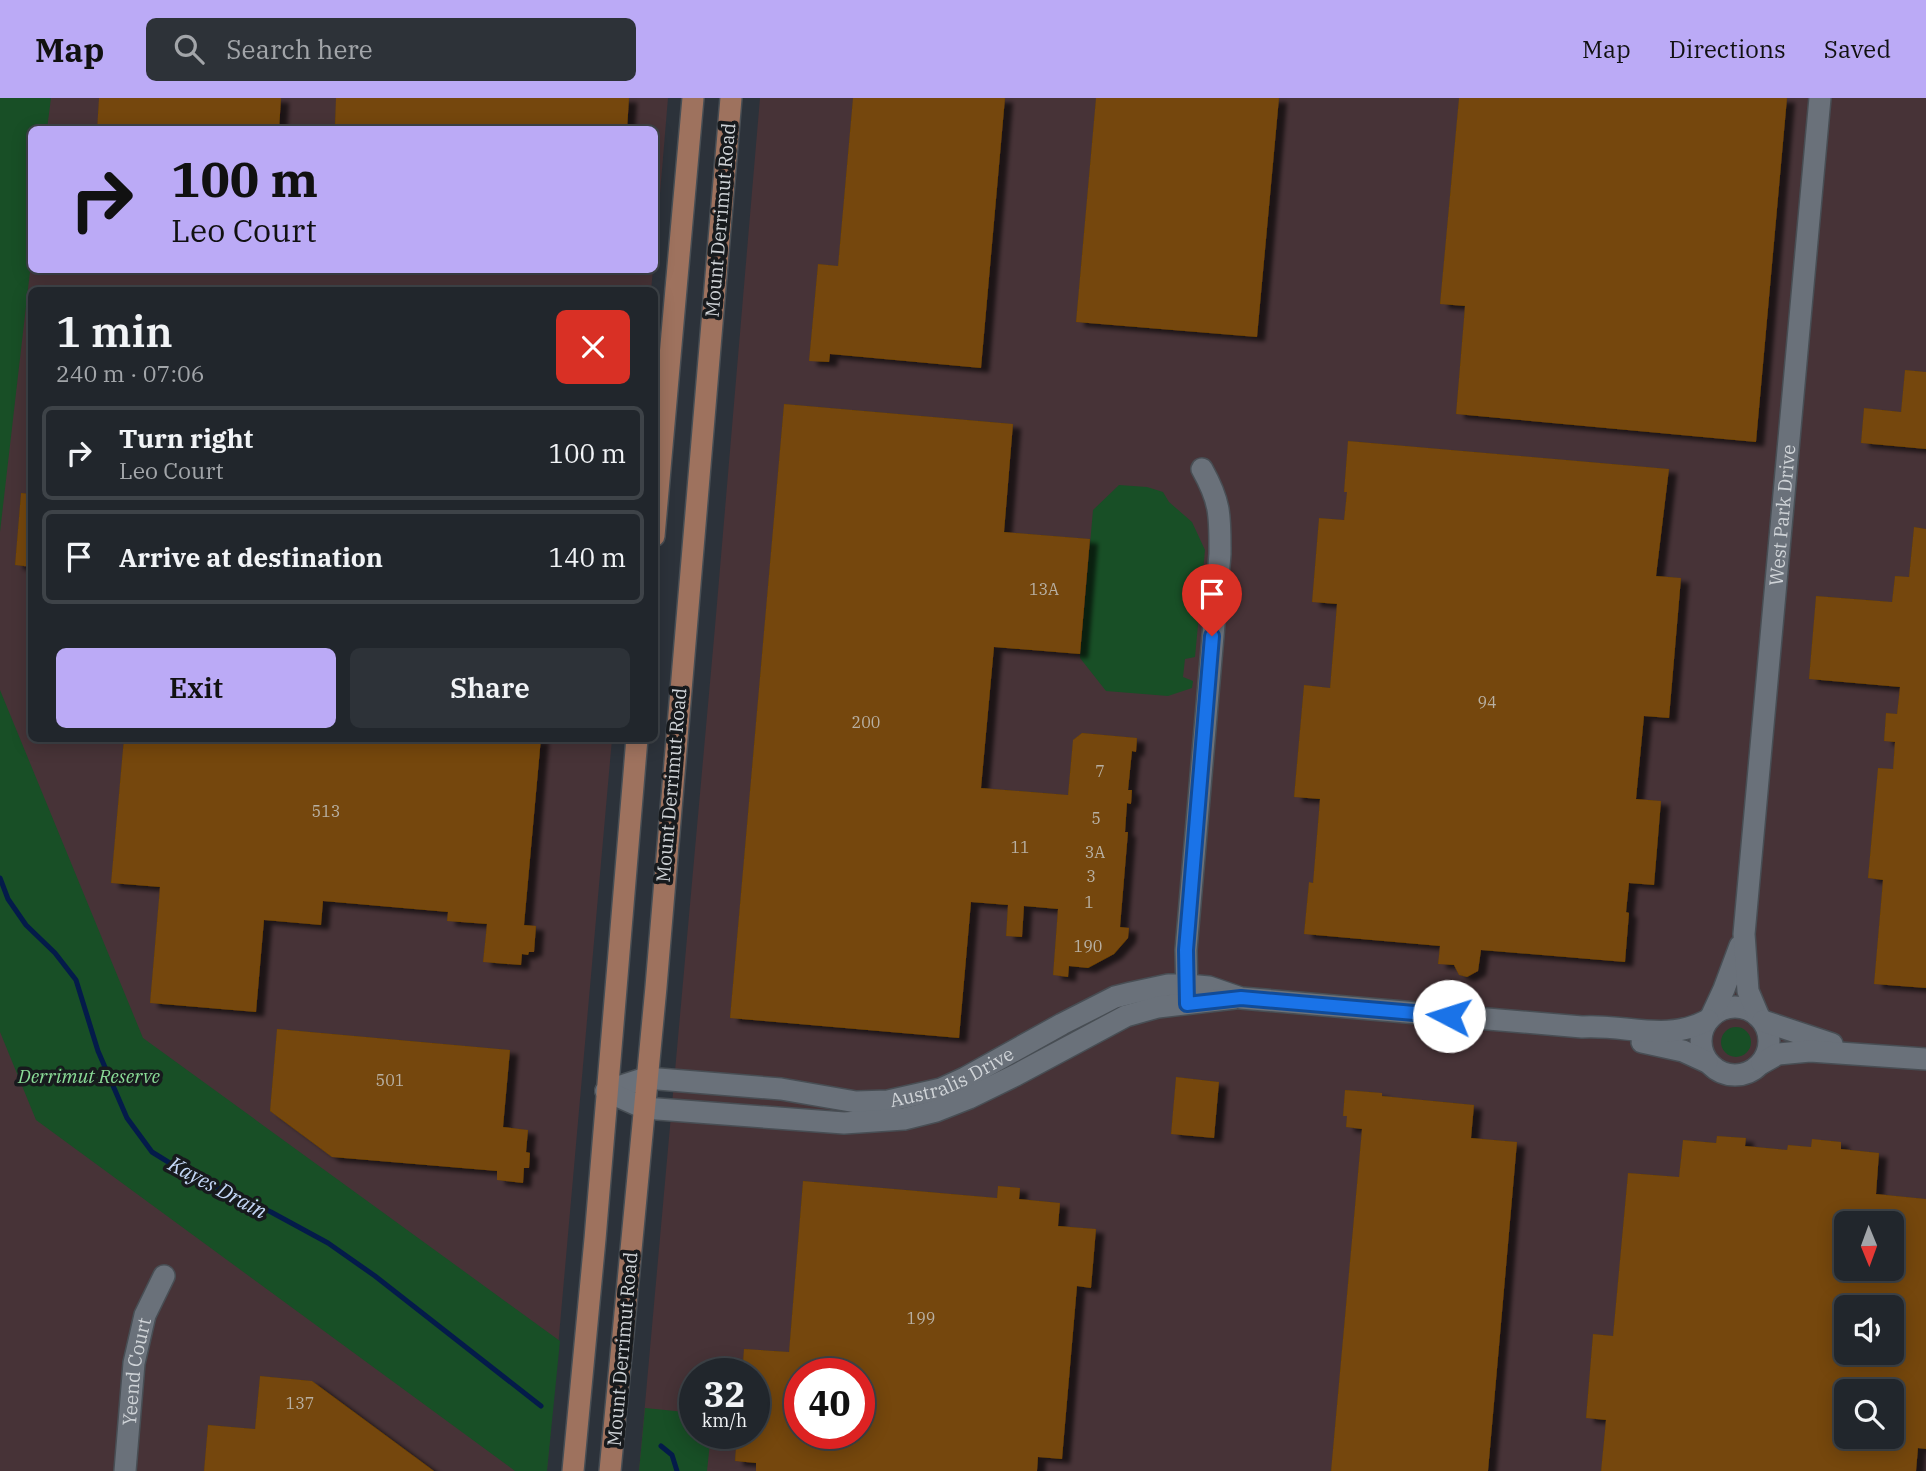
<!DOCTYPE html>
<meta charset="utf-8">
<style>
body{margin:0;font-family:"IBM Plex Serif",serif;background:#2d3238;color:#f1f3f6;height:100vh;display:flex;flex-direction:column;font-size:26px;white-space:nowrap}
*{box-sizing:border-box;margin:0}
p{font-size:23px;color:#a2a5a9}
.icon{flex:none;width:38px;height:38px;fill:none;stroke:currentColor;stroke-width:2;stroke-linecap:round;stroke-linejoin:round}
.map{position:relative;flex:1;overflow:hidden}
.panel{position:absolute;left:28px;top:189px;width:630px;height:455px;display:flex;flex-direction:column;background:#21262c;border-radius:10px;box-shadow:0 4px 18px #0003,0 0 0 2px #3e4348}
.panel>*{flex:none}
.banner{position:absolute;left:28px;top:28px;width:630px;height:147px;border-radius:10px;box-shadow:0 4px 18px #0003,0 0 0 2px #3e4348;background:#bbaaf6;color:#111;overflow:hidden}
.needle{width:46px;rotate:179deg}
.buttons{position:absolute;left:1834px;top:1113px;display:grid;gap:14px}
.buttons a{display:grid;place-items:center;width:70px;height:70px;border-radius:10px;background:#21262c;box-shadow:0 4px 18px #0003,0 0 0 2px #3e4348;font-size:35px}
.speed{position:absolute;left:679px;top:1260px;display:flex;gap:14px;font-size:35px;font-weight:700;text-align:center}
.speed>*{display:grid;place-content:center;width:91px;height:91px;border-radius:50%;background:#21262c;box-shadow:0 4px 18px #0003,0 0 0 2px #3e4348;line-height:1}
.speed small{font-size:18px;font-weight:400}
.speed .limit{border:10px solid #d22;background:#fff;color:#111}
.pin{position:absolute;display:grid;place-items:center;width:60px;height:60px;color:#fff;margin:-72px -30px;border-radius:50% 50% 50% 0;rotate:-45deg;box-shadow:0 0 7px #0007}
.pin .icon{rotate:45deg}
.me{position:absolute;width:77px;margin:-38px;rotate:275deg;stroke-linejoin:round;filter:drop-shadow(0 0 5px #0008)}
.turn{display:flex;align-items:center;gap:24px;height:147px;padding:0 28px;font-size:32px}
.turn .icon{width:91px;height:91px;stroke-width:2.5}
.turn b{display:block;font-size:49px;line-height:60px}
.round{display:grid;place-items:center;flex:none;width:74px;height:74px;border-radius:10px;background:#2d3238}
.overview{display:flex;align-items:center;justify-content:space-between;height:119px;padding:0 28px}
h1{font-size:42px;font-weight:600;line-height:52px}
.cta{display:flex;gap:14px;margin-top:auto;padding:14px 28px}
.cta a{flex:1;height:80px;border-radius:10px;background:#bbaaf6;color:#111;font-size:28px;font-weight:600;line-height:80px;text-align:center}
.cta a+a{background:#2d3238;color:#f1f3f6}
ul{padding:0;list-style:none}
li{display:flex;align-items:center;gap:21px;height:94px;margin:0 14px 10px;padding:0 14px;border:4px solid #3e4348;border-radius:10px}
li div{flex:1}
li b{display:block;font-size:26px}
li em{font-style:normal}
header{display:flex;align-items:center;gap:42px;box-sizing:border-box;height:98px;padding:0 35px;background:#bbaaf6;color:#111}
header strong{font-size:33px}
nav{display:flex;gap:38px;margin-inline-start:auto;font-size:24px}
.search{width:490px;height:63px;background:#2d3238;display:flex;align-items:center;gap:18px;box-sizing:border-box;padding:0 24px;border-radius:10px;color:#a2a5a9;font-size:26px}
.map>svg:first-child{display:block}
.industrial{fill:#473337;fill-rule:evenodd}
.green{fill:#184f26}
.lines{fill:none;stroke-linecap:round;stroke-linejoin:round}
.stream{stroke:#041b4a;stroke-width:5}
.building{fill:#744707;fill-rule:evenodd;filter:url(#shadow)}
.minor-casing{stroke:#484e54;stroke-width:24}
.major-casing{stroke:#484e54;stroke-width:24}
.minor{stroke:#6a717a;stroke-width:21}
.major{stroke:#9e725e;stroke-width:21}
.route-casing{stroke:#114b97;stroke-width:18}
.route{stroke:#1a73e8;stroke-width:12}
.labels{text-anchor:middle;dominant-baseline:central;stroke-width:7;stroke-linejoin:round;paint-order:stroke}
.number-label{font-size:16px;fill:#b8b0a3}
.street-label{font-size:19px;fill:#cfd3d7;stroke:#171a1d}
.park-label{font-size:19px;font-style:italic;fill:#8adb97;stroke:#171a1d}
.water-label{font-size:21px;font-style:italic;fill:#c4d7f7;stroke:#171a1d}
</style>
<header>
<strong>Map</strong>
<div class="search"><svg class="icon" aria-label="search" viewBox="0 0 24 24"><circle cx="10" cy="10" r="6"/><path d="M15 15l6 6"/></svg>Search here</div>
<nav><a>Map</a><a>Directions</a><a>Saved</a></nav>
</header>
<div class="map">
<svg width="1926" height="1373" viewBox="0 0 1926 1373">
<defs>
<filter id="shadow"><feDropShadow dx="8" dy="4.5" stdDeviation="2" flood-color="#0009"/></filter>
</defs>
<rect width="100%" height="100%" fill="#2c323a"/>
<!-- industrial -->
<path class="industrial" d="M0,0h668l-13,155 -1,-123h-622v140h621l-2,20h-619v448l580,1 -65,732h-547z
M760,0h1166v1373h-1287l76,-844zM1846,1125h46v46h-46zM1846,1209h46v46h-46zM695,1276h59v59h-59zM800,1276h59v59h-59zM1846,1293h46v46h-46z"/>
<!-- green -->
<path class="green" d="M0,0h51l-4,31 -15,1 -1,133 -31,269z
M1119,387l28,2 16,5 6,10 23,20 13,28 -10,107 -10,2 -2,18 10,4 -1,7 -24,8 -62,-5 -26,-33 13,-148z
M0,592l143,348 417,303 -13,130h-32l-479,-351 -36,-88z
M1721 944a15 15 0 1 1 30 0a15 15 0 1 1-30 0Z
M645,1310l50,5v20h16l-4,38h-68z"/>
<g class="lines">
<!-- stream -->
<path class="stream" d="M0,780l8,21 18,26 29,28 21,27 22,71 29,67 25,34 34,21 85,39 57,31 47,33 166,130
M661,1348l11,9 5,16"/>
</g>
<!-- building -->
<path class="building" d="M99,0h182l-2,32h-182z
M336,0h293l-2,32h-200l-92,-6z
M853,0h152l-24,270 -151,-14 -1,8 -20,-1 9,-97 20,2z
M1096,0h183l-22,239 -181,-15z
M1459,0h328l-31,344 -300,-28 9,-108 -25,-2z
M1905,272l21,2v77l-65,-6 3,-35 37,4z
M784,306l229,20 -9,108 86,7 -10,115 -86,-7 -13,141 87,7 5,-55 9,-7 55,5 -1,14 -4,-1 -4,39h4l-1,14 -4,-1 -2,29h3l-8,95 9,1 -1,10 -14,16 -26,14 -19,-2 -1,11 -15,-2 5,-66 -34,-3 -2,31 -16,-1 2,-31 -37,-3 -12,136 -229,-20z
M1348,343l321,28 -13,107 25,2 -12,140 -25,-2 -8,83 25,2 -7,84 -25,-2 -3,29 3,1 -4,49 -144,-12 -3,21 -11,6 -8,-2 -5,-10 -16,-1 2,-18 -136,-12 5,-52 4,1 7,-84 -26,-2 10,-112 26,3 7,-84 -25,-2 7,-84 25,2 3,-28h-3z
M21,395l11,1v73l-17,-2z
M1914,429l12,2v459l-52,-4 9,-104 -15,-2 10,-110 15,1 2,-27 -11,-1 2,-28 11,1 3,-27 -91,-8 7,-83 76,6 3,-26 14,1z
M124,640h417l-17,187 12,1 -2,26h-5l-1,3 -6,-1 -1,11 -38,-3 4,-38 -40,-3 1,-9 -125,-11 -2,24 -57,-5 -8,92 -106,-9 10,-116 -49,-4z
M277,931l233,21 -7,77 25,3 -2,22 4,1 -1,15h-5l-1,15 -26,-3v-9l-165,-14 -62,-46z
M1176,979l43,5 -5,56 -43,-4z
M1345,992l37,3v3l92,9 -3,33 46,4 -29,329h-157l31,-342 -16,-2 1,-11h-4z
M1717,1038l29,2 -1,8 42,4 1,-5 23,2 1,-8 29,3v7l38,4 -3,41 50,5v250l-8,-1 -2,23h-315l5,-51 -20,-2 7,-84 20,2 15,-163 51,4 4,-37 33,3zM1846,1125h46v46h-46zM1846,1209h46v46h-46zM1846,1293h46v46h-46z
M803,1083l194,17 1,-12 22,2 -1,11 41,4 -2,23 38,3 -5,59 -14,-2 -15,173 -24,-2 -1,14h-281v-8l-21,-2 2,-28h17v-59h-12l2,-25 45,3zM800,1276h59v59h-59z
M260,1278l52,5 122,90h-230l4,-46 47,4z"/>
<g class="lines">
<defs>
<g id="minor">
<path d="M1187,899l-1,-47 34,-396c0,-38 1,-51 -18,-85"/>
<circle cx="1735" cy="943" r="34"/>
<path d="M1711,919l13,-28 16,-43"/>
<path id="s1" d="M1759,919l-11,-26 -4,-57 76,-836"/>
<path d="M1763,923l69,23"/>
<path d="M1642,944l41,9 24,11"/>
<path d="M1762,965l16,-9 32,-3 116,8"/>
<path id="s2" d="M606,993l40,-13 135,11 75,13 32,-1 53,-12 24,-11 97,-54 53,-27 16,-4 37,-8h19l22,2 32,11 341,29c46,-3 83,16 126,-7"/>
<path d="M606,993l38,17 200,15 60,-4 32,-8 33,-13 47,-23 110,-59 32,-9 77,-9"/>
<path id="s3" d="M125,1373l9,-108 11,-48 19,-39"/>
</g>
<path id="major" d="M654,438l39,-438
M573,1373l22,-232 42,-501
M610,1373l46,-484 75,-889"/>
</defs>
<!-- minor casing -->
<use href="#minor" class="minor-casing"/>
<!-- major casing -->
<use href="#major" class="major-casing"/>
<!-- minor -->
<use href="#minor" class="minor"/>
<!-- major -->
<use href="#major" class="major"/>
</g>
<g class="lines">
<defs>
<path id="route" d="M1212,538l-26,314 1,54 54,-6 208,18"/>
</defs>
<!-- route casing -->
<use href="#route" class="route-casing"/>
<!-- route -->
<use href="#route" class="route"/>
</g>
<g class="labels">
<!-- number labels -->
<g class="number-label">
<text x="1044" y="491">13A</text>
<text x="1487" y="604">94</text>
<text x="866" y="624">200</text>
<text x="1100" y="673">7</text>
<text x="326" y="713">513</text>
<text x="1096" y="720">5</text>
<text x="1020" y="749">11</text>
<text x="1095" y="754">3A</text>
<text x="1091" y="778">3</text>
<text x="1089" y="804">1</text>
<text x="1088" y="848">190</text>
<text x="390" y="982">501</text>
<text x="921" y="1220">199</text>
<text x="300" y="1305">137</text>
</g>
<!-- street labels -->
<g class="street-label">
<text transform="translate(720 122) rotate(-85)">Mount Derrimut Road</text>
<text stroke="none"><textPath href="#s1" startOffset="506">West Park Drive</textPath></text>
<text transform="translate(671 687) rotate(-85)">Mount Derrimut Road</text>
<text stroke="none"><textPath href="#s2" startOffset="354">Australis Drive</textPath></text>
<text transform="translate(622 1251) rotate(-85)">Mount Derrimut Road</text>
<text stroke="none"><textPath href="#s3" startOffset="100">Yeend Court</textPath></text>
</g>
<!-- park labels -->
<g class="park-label">
<text x="89" y="978">Derrimut Reserve</text>
</g>
<!-- water labels -->
<g class="water-label">
<text transform="translate(218 1089) rotate(28)">Kayes Drain</text>
</g>
</g>
</svg>
<div class="buttons">
<a><svg class="needle" viewBox="-14 -14 28 28"><path d="M0-13l5 13h-10z" fill="#e53935"/><path d="M0 13l5-13h-10z" fill="#a2a5a9"/></svg></a>
<a><svg class="icon" aria-label="sound" viewBox="0 0 24 24"><path d="M4 9h4l5-4v14l-5-4H4zM17 9q2 3 0 6"/></svg></a>
<a><svg class="icon" aria-label="search" viewBox="0 0 24 24"><circle cx="10" cy="10" r="6"/><path d="M15 15l6 6"/></svg></a>
</div>
<div class="speed"><div>32<small>km/h</small></div><div class="limit">40</div></div>
<div class="pin" style="left:1212px;top:538px;background:#d93025"><svg class="icon" aria-label="arrive" viewBox="0 0 24 24"><path d="M6 21V4h12l-3 4 3 4H6"/></svg></div>
<svg class="me" style="left:1449px;top:918px" viewBox="-20 -20 40 40"><circle r="19" fill="#fff"/><path d="M0-13L10 11 0 6-10 11z" fill="#1a73e8"/></svg>
<div class="banner">
<div class="turn"><svg class="icon" aria-label="right" viewBox="0 0 24 24"><path d="M7 20v-9h11M14 6l5 5-5 5"/></svg><div><b>100 m</b>Leo Court</div></div>
</div>
<section class="panel">
<div class="overview"><div><h1>1 min</h1><p>240 m · 07:06</p></div><a class="round" style="background:#d93025;color:#fff"><svg class="icon" aria-label="close" viewBox="0 0 24 24"><path d="M6 6l12 12M18 6L6 18"/></svg></a></div>
<ul>
<li><svg class="icon" aria-label="right" viewBox="0 0 24 24"><path d="M7 20v-9h11M14 6l5 5-5 5"/></svg><div><b>Turn right</b><p>Leo Court</p></div><em>100 m</em></li>
<li><svg class="icon" aria-label="arrive" viewBox="0 0 24 24"><path d="M6 21V4h12l-3 4 3 4H6"/></svg><div><b>Arrive at destination</b></div><em>140 m</em></li>
</ul>
<div class="cta"><a>Exit</a><a>Share</a></div>
</section>
</div>
